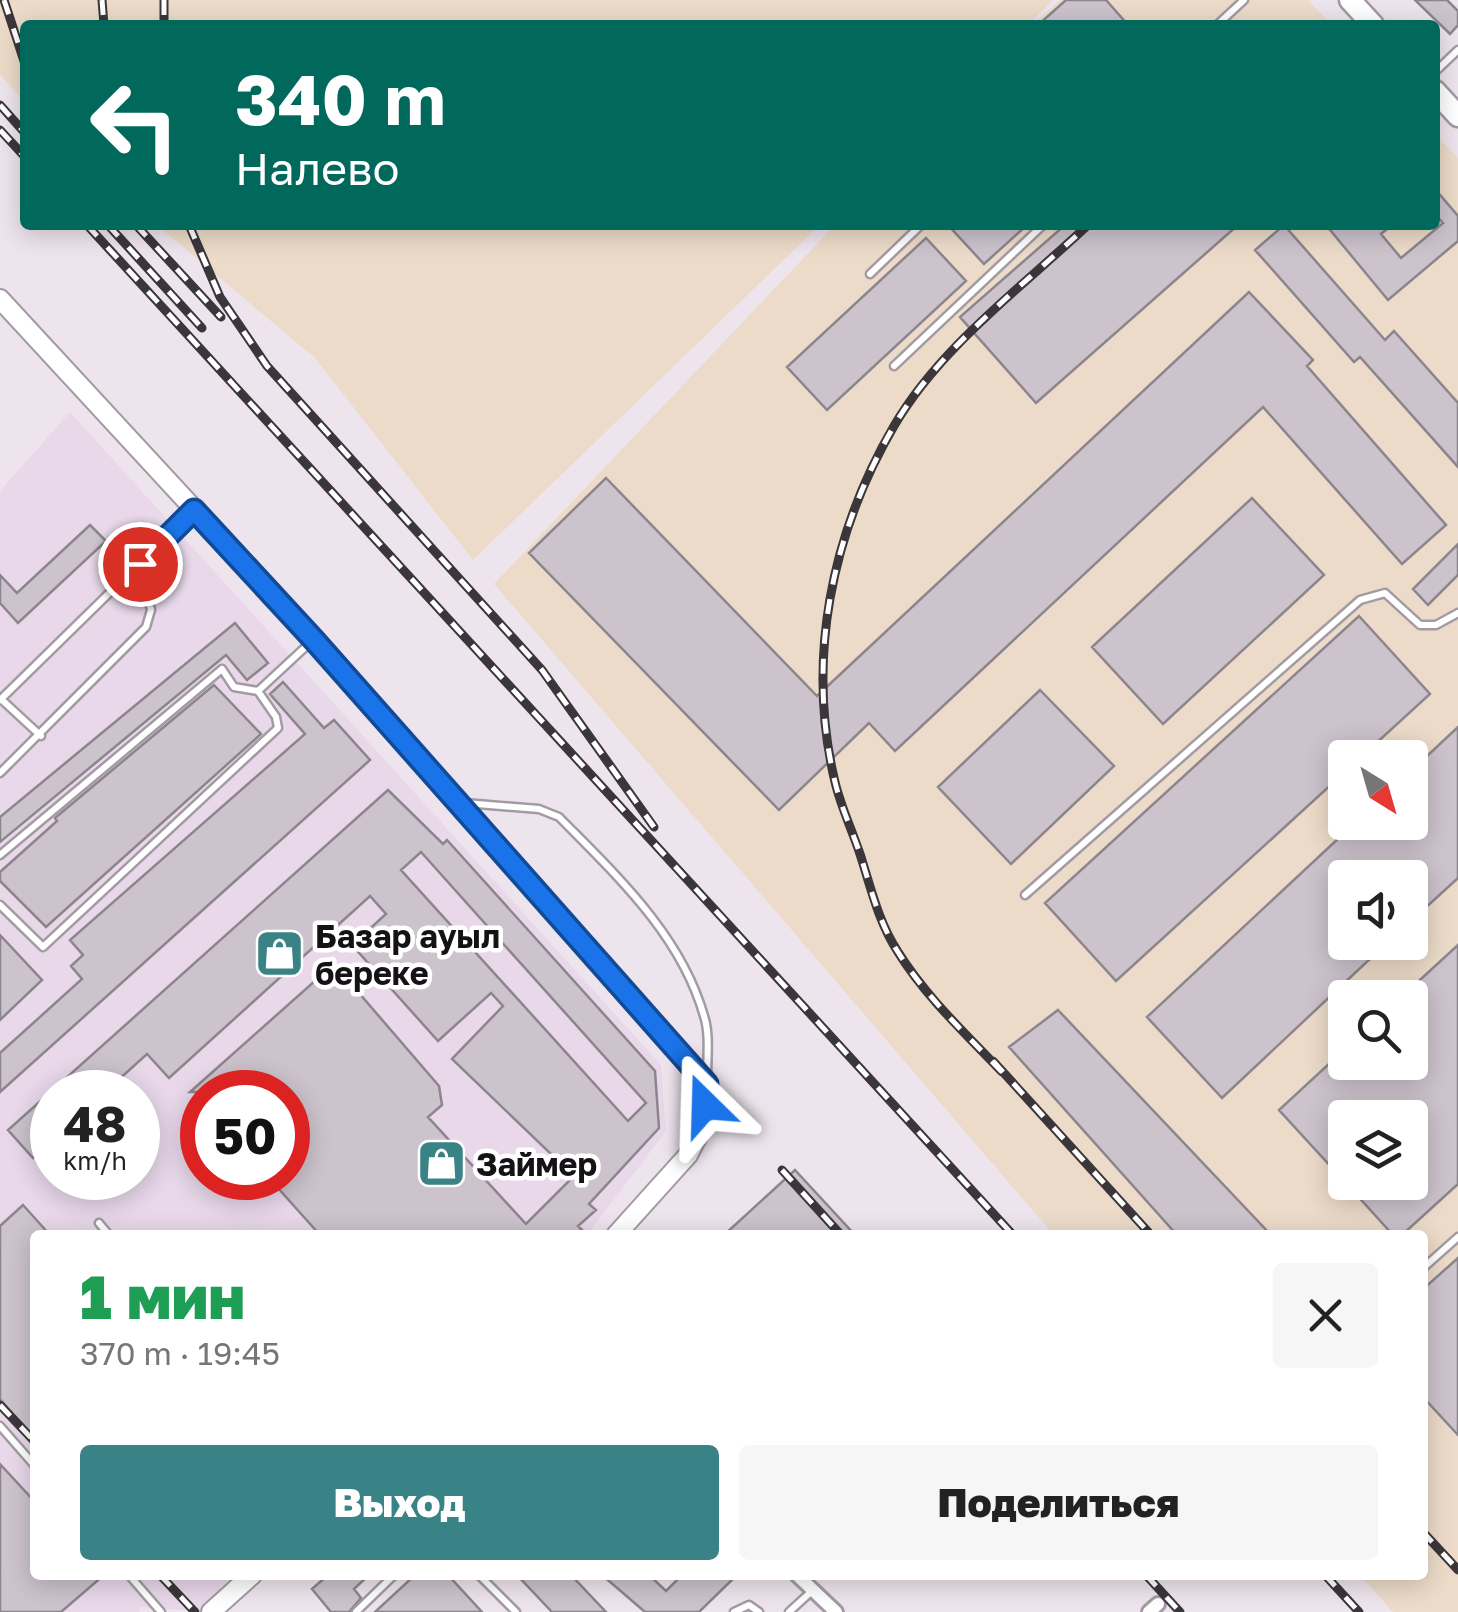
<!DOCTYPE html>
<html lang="ru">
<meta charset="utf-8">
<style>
body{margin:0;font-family:"Golos Text",sans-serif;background:#f6f6f6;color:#222;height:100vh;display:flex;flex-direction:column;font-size:38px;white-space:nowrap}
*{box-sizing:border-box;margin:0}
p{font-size:32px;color:#767676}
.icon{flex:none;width:55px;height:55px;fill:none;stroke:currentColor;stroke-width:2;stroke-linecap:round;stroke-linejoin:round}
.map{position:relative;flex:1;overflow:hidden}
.panel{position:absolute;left:30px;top:1230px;width:1398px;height:350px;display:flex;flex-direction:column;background:#fff;border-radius:10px;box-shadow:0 5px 25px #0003}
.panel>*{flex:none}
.banner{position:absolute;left:20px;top:20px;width:1420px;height:210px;border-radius:10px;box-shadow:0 5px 25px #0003;background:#00695c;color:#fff;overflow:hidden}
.needle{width:65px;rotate:143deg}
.controls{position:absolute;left:1328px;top:740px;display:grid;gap:20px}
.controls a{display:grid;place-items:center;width:100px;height:100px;border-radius:10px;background:#fff;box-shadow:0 5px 25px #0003;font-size:50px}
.speed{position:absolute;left:30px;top:1070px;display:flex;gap:20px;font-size:50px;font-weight:700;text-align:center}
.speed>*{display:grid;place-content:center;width:130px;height:130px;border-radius:50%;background:#fff;box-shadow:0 5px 25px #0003;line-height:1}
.speed small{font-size:25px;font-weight:400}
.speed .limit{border:15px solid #d22;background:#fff;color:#111}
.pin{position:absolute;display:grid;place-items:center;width:85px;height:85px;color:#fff;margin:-42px;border:5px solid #fff;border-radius:50%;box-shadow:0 2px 10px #0007}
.me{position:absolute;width:110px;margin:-55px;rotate:338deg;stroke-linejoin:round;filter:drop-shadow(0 0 8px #0008)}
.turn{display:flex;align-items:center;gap:35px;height:210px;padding:0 50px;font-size:45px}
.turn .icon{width:130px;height:130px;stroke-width:2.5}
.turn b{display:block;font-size:70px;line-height:85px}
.round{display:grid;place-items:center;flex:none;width:105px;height:105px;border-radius:10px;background:#f6f6f6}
.summary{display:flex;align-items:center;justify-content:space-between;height:170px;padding:0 50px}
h1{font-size:60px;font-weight:800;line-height:75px;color:#1e9e55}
.primary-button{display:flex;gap:20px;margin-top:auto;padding:20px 50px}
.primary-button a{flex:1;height:115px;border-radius:10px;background:#398285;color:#fff;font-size:40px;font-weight:800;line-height:115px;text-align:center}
.primary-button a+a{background:#f6f6f6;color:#222}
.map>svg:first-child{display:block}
.commercial{fill:#e8d8ea;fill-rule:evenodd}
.industrial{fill:#ecdbc9;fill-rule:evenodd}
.building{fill:#ccc3cc;stroke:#8d858d;stroke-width:2.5;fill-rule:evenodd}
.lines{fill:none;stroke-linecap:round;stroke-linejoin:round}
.lane-casing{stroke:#a39ba3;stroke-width:11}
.street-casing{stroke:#a39ba3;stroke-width:18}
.secondary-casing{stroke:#a39ba3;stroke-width:22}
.primary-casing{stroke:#a39ba3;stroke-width:25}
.lane{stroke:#fff;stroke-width:6}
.street{stroke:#fff;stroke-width:12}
.secondary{stroke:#fff;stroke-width:18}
.primary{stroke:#fff;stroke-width:20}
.rail-casing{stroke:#3a363a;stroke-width:9}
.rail{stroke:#fff;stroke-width:5;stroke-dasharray:15;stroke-linecap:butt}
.route-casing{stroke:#114b97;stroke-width:25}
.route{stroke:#1a73e8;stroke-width:18}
.labels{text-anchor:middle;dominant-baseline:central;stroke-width:9;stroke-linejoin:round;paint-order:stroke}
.poi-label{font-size:32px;font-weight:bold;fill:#151215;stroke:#fff;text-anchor:start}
</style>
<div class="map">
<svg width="1458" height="1612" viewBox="0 0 1458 1612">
<rect width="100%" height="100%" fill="#eee4ed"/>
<!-- commercial -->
<path class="commercial" d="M70,412l591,653 5,66 -79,104h-552v340h200l-24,37 -70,-5 -2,5h-139v-1121zM52,1092h86v86h-86zM202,1092h86v86h-86z"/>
<!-- industrial -->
<path class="industrial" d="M0,0h1053l-25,25h-1003v77l-25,-27z
M1060,0h248l24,25h-300z
M1435,134l23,24v1454h-65l-33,-37h62v-340h-368l-560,-651 341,-359h600zM1345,758h65v64h-65zM1345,878h65v64h-65zM1345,998h65v64h-65zM1345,1118h65v64h-65z
M157,225h663l-347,335 -158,-202z"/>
<!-- building -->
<path class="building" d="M1066,0h40l22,25h-90z
M1415,0h32l11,11v14l-8,9z
M1435,189l23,27v25l-70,59 -62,-75h66l-11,9 20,24 42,-35 -8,-9z
M948,225h79l-43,39z
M1065,225h173l-202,178 -76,-86z
M1284,225l101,115 9,-9 64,72v64l-98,-110 -6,5 -99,-112z
M926,238l40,43 -139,129 -40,-43z
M1249,292l64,68 -6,6 139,159 -44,39 -139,-157 -368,344 -26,-28 -90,87 -250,-257 77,-75 211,218z
M1252,498l72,77 -161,149 -71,-77z
M90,525l16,16 -88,82 -18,-20v-28l17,18z
M1458,544v31l-30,30 -15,-16z
M1359,616l71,78 -70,64h-15v14l-229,209 -71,-78z
M235,623l33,40 -21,17 -21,-25 -226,187v-25z
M283,682l41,46 10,-8 36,40 -370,332v-39l82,-74 -11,-13 12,-11 -13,-15 235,-206 -35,-40z
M214,685l47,49 -215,193 -46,-46v-9l57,-51 -2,-3z
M1040,690l74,76 -103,98 -73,-77z
M1458,727v151l-48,44v-44h-65v64h43l-166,156 -75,-81 209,-195h54v-50z
M388,790l55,54 4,-4 208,231 4,57 -70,76 7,6 -18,16 9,9h-267l-51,-57h19v-86h-98l144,-128 105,122 3,19 -14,12 98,107 48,-48 -122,-117 51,-53 -12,-13 -53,48 -86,-96 34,-31 -16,-18 -201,182 -22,-24 -42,38h-53v49l-19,17 -25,-28zM421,852l225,251 -18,18 -227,-251z
M0,935l42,45 -42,40z
M1458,945v239l-56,51h-9l-48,-53h65v-64h-65v64l-66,-72 66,-61v13h65v-73z
M1058,1010l213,225h-94l-168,-188z
M795,1170l60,65h-131z
M23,1205l27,30h-15v204l-35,-40v-173z
M1458,1258v177l-36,-39v-106z
M0,1464l35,38v73h69l-43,37h-61z
M328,1575h41l-15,14 7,9 -12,14h-18l-19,-23z
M415,1575h33l34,37h-107z
M517,1575h54l35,37h-54z
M602,1575h47l17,16 16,-16h55l-38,37h-54z"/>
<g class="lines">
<defs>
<path id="lane" d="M1217,25l27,-25
M1435,72l23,-22
M870,274l51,-49
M894,366l149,-141
M258,691l55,-51
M1,699l40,37
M0,700l192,-188
M0,773l146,-146 5,-17 -11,-46
M465,803l74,6 20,8c58,59 122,118 145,199 6,18 3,42 3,62
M0,855l222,-186 12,18 24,4 18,26 2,11 -235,219 -43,-42
M1025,895l335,-295 25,-7 35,32h16l22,-12
M99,1223l10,12
M1422,1269l36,-32
M0,1426l35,40
M129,1575l32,37
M479,1575l37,37
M356,1612l38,-37
M734,1612l15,-7 10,7
M789,1612l24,-22"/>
<path id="street" d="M797,1575l39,37
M1149,1612l9,-8"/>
<path id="secondary" d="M0,299l314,340 393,445 -4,42 -15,29 -72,80
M211,1612l41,-37"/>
<path id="primary" d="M1350,0l23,25
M1435,91l23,25"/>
</defs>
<!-- lane casing -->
<use href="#lane" class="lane-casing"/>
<!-- street casing -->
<use href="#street" class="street-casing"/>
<!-- secondary casing -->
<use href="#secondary" class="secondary-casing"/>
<!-- primary casing -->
<use href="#primary" class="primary-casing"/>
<!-- lane -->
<use href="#lane" class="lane"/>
<!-- street -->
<use href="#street" class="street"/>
<!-- secondary -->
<use href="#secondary" class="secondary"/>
<!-- primary -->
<use href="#primary" class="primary"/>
<defs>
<path id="rail" d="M4,0l21,64
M102,0l2,25
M164,0v25
M0,105l25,28
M0,130l25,27
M87,225l926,1010
M108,225l94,103
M136,225l85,92
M189,225l31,72 47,69 275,304 112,157
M993,1061l158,174
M1002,1072c-36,-38 -76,-75 -104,-120 -20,-31 -27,-64 -38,-98 -8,-24 -19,-47 -25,-72 -29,-122 -4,-248 59,-356 46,-79 128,-139 194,-201
M782,1170l59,65
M0,1405l35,37
M1422,1531l36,39
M160,1575l35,37
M1146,1575l34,37
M1325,1575l34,37"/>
</defs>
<!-- rail casing -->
<use href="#rail" class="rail-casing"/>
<!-- rail -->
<use href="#rail" class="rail"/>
</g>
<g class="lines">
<defs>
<path id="route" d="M140,564l54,-54 120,130 393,444 -2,21"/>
</defs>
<!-- route casing -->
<use href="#route" class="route-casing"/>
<!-- route -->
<use href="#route" class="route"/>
</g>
<!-- icons -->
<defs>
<symbol id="shop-square" viewBox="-11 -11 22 22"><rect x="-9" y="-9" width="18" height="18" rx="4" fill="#398285" stroke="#fff"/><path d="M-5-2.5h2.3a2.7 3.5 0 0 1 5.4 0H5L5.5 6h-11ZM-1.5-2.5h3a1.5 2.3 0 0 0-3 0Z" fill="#fff"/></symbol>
</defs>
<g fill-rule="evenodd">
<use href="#shop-square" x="252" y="926" width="55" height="55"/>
<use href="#shop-square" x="414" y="1136" width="55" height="55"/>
</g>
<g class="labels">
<!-- poi labels -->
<g class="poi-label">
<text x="315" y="936">Базар ауыл<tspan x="315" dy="37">береке</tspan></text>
<text x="476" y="1164">Займер</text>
</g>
</g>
</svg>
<div class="controls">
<a><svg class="needle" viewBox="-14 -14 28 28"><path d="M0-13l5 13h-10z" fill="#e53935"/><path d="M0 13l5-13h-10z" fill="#767676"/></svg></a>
<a><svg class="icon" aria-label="sound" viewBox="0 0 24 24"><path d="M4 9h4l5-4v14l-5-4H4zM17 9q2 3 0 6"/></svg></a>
<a><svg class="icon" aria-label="search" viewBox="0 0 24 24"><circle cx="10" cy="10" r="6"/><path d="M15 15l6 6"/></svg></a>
<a><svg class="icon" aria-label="layers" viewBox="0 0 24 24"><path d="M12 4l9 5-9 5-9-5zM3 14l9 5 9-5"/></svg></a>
</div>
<div class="speed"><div>48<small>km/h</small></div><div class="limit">50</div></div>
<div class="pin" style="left:140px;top:564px;background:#d93025"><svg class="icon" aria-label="arrive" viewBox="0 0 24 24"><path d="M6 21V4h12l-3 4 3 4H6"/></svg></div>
<svg class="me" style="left:705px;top:1105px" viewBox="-20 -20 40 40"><path d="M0-17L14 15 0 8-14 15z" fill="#1a73e8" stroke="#fff" stroke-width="4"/></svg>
<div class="banner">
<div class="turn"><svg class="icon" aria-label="left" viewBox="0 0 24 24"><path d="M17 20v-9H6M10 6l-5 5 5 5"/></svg><div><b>340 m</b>Налево</div></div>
</div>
<section class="panel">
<div class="summary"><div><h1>1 мин</h1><p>370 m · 19:45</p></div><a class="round"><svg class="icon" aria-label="close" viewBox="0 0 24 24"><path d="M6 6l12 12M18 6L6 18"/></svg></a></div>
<div class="primary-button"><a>Выход</a><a>Поделиться</a></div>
</section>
</div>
